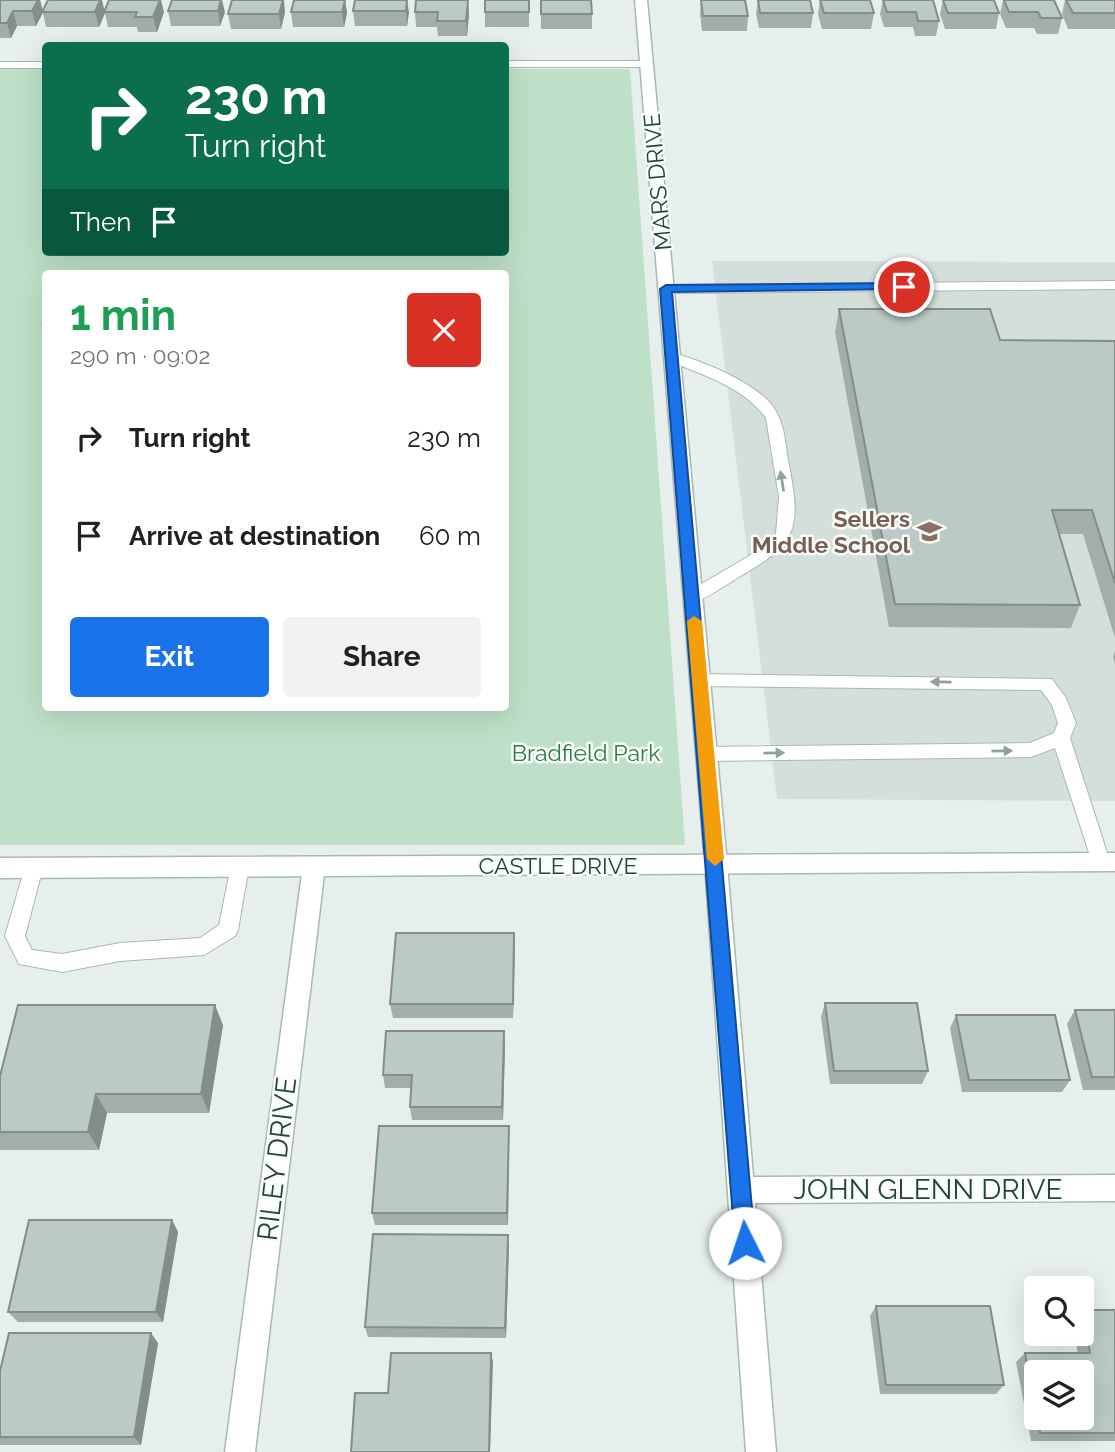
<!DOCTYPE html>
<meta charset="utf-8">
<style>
body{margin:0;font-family:Raleway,sans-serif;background:#f2f2f2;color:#202124;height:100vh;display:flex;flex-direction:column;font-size:26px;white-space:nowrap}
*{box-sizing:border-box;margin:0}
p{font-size:23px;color:#757577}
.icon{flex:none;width:38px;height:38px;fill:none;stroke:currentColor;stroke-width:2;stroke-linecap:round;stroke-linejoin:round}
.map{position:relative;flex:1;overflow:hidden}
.drawer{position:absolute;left:42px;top:270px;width:467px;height:441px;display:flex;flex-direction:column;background:#fff;border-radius:7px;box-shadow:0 7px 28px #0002}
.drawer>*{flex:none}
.banner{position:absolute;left:42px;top:42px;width:467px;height:214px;border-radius:7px;box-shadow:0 7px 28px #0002;background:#0b6e4f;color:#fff;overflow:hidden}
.buttons{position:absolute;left:1024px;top:1276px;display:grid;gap:14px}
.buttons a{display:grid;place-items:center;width:70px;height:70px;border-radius:7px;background:#fff;box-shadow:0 7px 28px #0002;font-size:35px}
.pin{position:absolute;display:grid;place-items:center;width:60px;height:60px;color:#fff;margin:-30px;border:4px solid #fff;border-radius:50%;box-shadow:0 2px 7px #0007}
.me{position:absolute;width:77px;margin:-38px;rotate:356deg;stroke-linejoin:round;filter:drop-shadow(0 0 5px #0008)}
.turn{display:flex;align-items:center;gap:24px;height:147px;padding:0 28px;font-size:32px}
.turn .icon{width:91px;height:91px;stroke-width:2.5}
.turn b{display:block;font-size:49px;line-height:60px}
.then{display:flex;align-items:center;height:66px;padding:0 28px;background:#0003;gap:14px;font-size:26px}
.round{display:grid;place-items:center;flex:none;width:74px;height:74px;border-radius:7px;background:#f2f2f2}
.summary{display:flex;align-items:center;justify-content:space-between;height:119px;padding:0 28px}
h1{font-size:42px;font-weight:700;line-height:52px;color:#1e9e55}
.primary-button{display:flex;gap:14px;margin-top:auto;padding:14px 28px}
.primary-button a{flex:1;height:80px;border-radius:7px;background:#1a73e8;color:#fff;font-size:28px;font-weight:700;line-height:80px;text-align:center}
.primary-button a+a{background:#f2f2f2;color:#202124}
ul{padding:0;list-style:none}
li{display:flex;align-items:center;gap:21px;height:98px;padding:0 28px}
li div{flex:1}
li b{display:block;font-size:26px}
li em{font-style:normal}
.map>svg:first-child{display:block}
.built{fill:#d4dfda}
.green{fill:#bfe0c8;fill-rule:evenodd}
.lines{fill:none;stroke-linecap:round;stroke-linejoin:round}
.service-casing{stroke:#a8b8b2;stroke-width:2}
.minor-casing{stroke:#a8b8b2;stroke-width:3}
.tertiary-casing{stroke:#a8b8b2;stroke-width:3}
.secondary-casing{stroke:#a4bbb3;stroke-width:3}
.service{fill:#fff;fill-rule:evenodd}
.minor{fill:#fff;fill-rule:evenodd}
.tertiary{fill:#fff;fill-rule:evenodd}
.secondary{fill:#fff;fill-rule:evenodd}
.wall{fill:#a1aea9;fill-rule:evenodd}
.shaded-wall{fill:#838d89}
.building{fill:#bbcac4;stroke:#838d89;stroke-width:2}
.oneway{fill:#92a09c}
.route{fill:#1a73e8;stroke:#114b97;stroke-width:2}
.slow{fill:#f59e0b}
.labels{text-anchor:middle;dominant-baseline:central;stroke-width:5;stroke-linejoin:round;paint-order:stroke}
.street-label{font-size:23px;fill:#24423a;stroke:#f7fbf9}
.education-label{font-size:23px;font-weight:bold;fill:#785e54;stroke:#f7fbf9;text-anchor:end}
.park-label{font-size:23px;fill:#2d7a4b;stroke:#f7fbf9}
.near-street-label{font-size:28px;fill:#24423a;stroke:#f7fbf9}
</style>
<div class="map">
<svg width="1115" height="1452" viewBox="0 0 1115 1452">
<rect width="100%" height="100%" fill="#e6efeb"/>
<!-- built -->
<path class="built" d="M712,261l403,1v539l-338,-2z"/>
<!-- green -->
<path class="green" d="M0,69h45l1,183h460v-183h124l55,776h-685zM46,273h460v434h-460z"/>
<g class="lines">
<defs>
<path id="service" d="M506,61h141l6,3 -6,3h-141z
M0,62h46v6h-46z
M1115,281v8l-449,4 -7,-4 7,-4z
M672,353c29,7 79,28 99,51 13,16 14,36 17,56 13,67 12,82 -49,117 -15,9 -31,21 -47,26l-8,-6 2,-4 63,-37 27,-22 3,-37 -13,-79c-23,-32 -64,-43 -99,-58l-2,-3z
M699,674l353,5 14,19 10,25 -6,15 40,124 -2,6 -7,2 -7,-2 -2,-6 -37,-114 -24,9 -325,4 -6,-2 -3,-5 3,-5 6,-2 324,-4 24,-10 4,-10 -6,-18 -11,-15 -342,-4 -9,-6z
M240,858l7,2 2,6 -11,64 -3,6 -31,19 -84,6 -58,11 -43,-8 -14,-28 20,-69 2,-6 7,-2 7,2 2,6 -18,69 7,14 30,4 58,-11 80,-5 19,-13 12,-59 2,-6z"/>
<path id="minor" d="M314,857l8,2 3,7 -70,586h-30l78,-586 3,-7z
M1115,1175v26l-374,2 -9,-4 -4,-9 4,-9 9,-4z"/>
<path id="tertiary" d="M635,0h12l80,864 49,588h-30l-41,-588z"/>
<path id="secondary" d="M1115,853v18l-1115,7v-20z"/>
</defs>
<!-- service casing -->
<use href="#service" class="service-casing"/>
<!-- minor casing -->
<use href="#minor" class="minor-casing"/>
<!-- tertiary casing -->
<use href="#tertiary" class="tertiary-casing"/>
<!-- secondary casing -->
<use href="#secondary" class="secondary-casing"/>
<!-- service -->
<use href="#service" class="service"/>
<!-- minor -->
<use href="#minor" class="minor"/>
<!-- tertiary -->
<use href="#tertiary" class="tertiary"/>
<!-- secondary -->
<use href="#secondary" class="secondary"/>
</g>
<!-- wall -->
<path class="wall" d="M0,0h40l3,11 121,1 -7,20h-19l-1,-5h-29l-3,-14 -6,14h-53l-3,-14 -7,13h-19l-6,12h-11z
M172,0l53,12 -5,14h-49l-3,-15z
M294,0h51l2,13 -3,14h-51l-2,-15z
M355,0l54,12 -2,14h-52l-2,-15z
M416,0l53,13 -2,23h-29l-1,-9h-21l-1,-15z
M529,0v27h-44v-15z
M541,0l51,14v15h-51z
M701,0l47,16 -1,15h-45l-2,-17z
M758,0l55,13 -2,15h-52l-3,-14z
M820,0l54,13 -3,16h-49l-4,-15z
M883,0h50l6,21 -3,15h-21l-2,-9h-29l-4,-13z
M943,0l56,13 -3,16h-51l-5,-15z
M1003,0h51l8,18 -4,16h-21l-3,-6h-28l-6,-14z
M1065,0h50v29h-47l-6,-15z
M285,12l-4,17h-50l-3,-15z
M839,309l161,31 115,1v297l-32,-104h-24l21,71 -9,23 -182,-1 -54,-295z
M46,321v16l-5,-13z
M1115,651v14l-2,-8z
M514,933l-1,85h-120l-3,-14z
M825,1003l103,68 -6,13h-92l-9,-67z
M1075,1010h40v80h-32l-16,-66z
M956,1015l114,65 -8,12h-100l-12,-64z
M223,1025l-14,88h-102l-8,37h-99v-74z
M505,1044l-2,76h-91l-2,-13 1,-19h-26l-2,-13z
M509,1139l-1,86h-133l-3,-12z
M172,1220l6,12 -15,90h-145l-10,-10z
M509,1246l-3,92 -138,-1 -3,-10z
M876,1306l128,79 -8,9h-116l-10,-78z
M1082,1310h33v131h-84l-15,-79 9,-9h53l-4,-19h8zM1036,1372l46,46h-46z
M158,1343l-17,102h-141v-74z"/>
<!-- shaded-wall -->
<path class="shaded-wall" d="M38,0h2l3,12 -7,14 -4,-15z
M100,0h2l3,13 -6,14 -4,-15z
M160,0h1l3,12 -7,20 -4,-15z
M221,0h1l3,12 -5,14 -2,-15z
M283,0h1l1,12 -4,17 -2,-15z
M345,0l2,13 -3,14 -2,-15z
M407,0l2,12 -2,14 -1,-15z
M468,0l1,13 -2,23 -1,-15z
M13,11l4,15 -6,12 -4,-15z
M514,933l1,14 -2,71v-14z
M215,1005l8,20 -14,88 -8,-19z
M504,1031l1,13 -2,76 -1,-13z
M96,1094l11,19 -8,37 -11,-18z
M509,1126v13l-1,86 -1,-12z
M172,1220l6,12 -15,90 -7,-10z
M508,1235l1,11 -3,92 -1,-10z
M151,1333l7,10 -17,102 -7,-8z
M491,1353l2,9 -3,90h-1z"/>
<!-- building -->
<path class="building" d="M0,0h38l-6,11h-19l-6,12h-7z
M48,0h52l-5,12h-53z
M109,0h51l-7,17h-18l2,-5h-33z
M172,0h49l-3,11h-50z
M232,0h51l-4,14h-51z
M294,0h51l-3,12h-51z
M355,0h52l-1,11h-53z
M416,0h52l-2,21h-29l1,-9h-23z
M485,0h44v12h-44z
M541,0h50l1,14h-51z
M701,0h44l3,16h-45z
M758,0h52l3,13h-53z
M820,0h50l4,13h-50z
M883,0h50l6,21h-21l-2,-9h-29z
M943,0h51l5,13h-51z
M1004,0h50l8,18h-21l-3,-6h-29z
M1066,0h49v13h-42z
M839,309h151l10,31 115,1v242l-23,-73h-40l28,95 -185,-1z
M396,933h118l-1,71h-123z
M825,1003h92l11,68h-94z
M18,1005h197l-14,89h-105l-8,38h-88v-56z
M1075,1010h40v67h-23z
M956,1015h99l15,65h-101z
M386,1031h118l-2,76h-92l2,-32h-29z
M379,1126h130l-2,87h-135z
M29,1220h143l-16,92h-148z
M373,1234l135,1 -3,93 -140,-1z
M876,1306h114l14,79h-118z
M1082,1310h33v123h-75l-3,-15h45v-46h-46v40l-11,-59h65z
M9,1333h142l-17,104h-134v-66z
M391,1353h100l-2,99h-138l4,-59h33z"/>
<!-- one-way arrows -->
<defs><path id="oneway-solid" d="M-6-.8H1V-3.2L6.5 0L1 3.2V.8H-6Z" transform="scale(1.75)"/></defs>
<g class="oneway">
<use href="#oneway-solid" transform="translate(782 481) rotate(-99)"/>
<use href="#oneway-solid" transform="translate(941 682) rotate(-179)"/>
<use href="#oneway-solid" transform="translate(1002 751) rotate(-1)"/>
<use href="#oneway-solid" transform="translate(774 753) rotate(-1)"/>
</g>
<!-- route -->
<path class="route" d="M904,283l6,4 -2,2 -236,3 83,951 -3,7 -7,3 -7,-3 -3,-7 -75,-954 6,-4z"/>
<!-- slow -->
<path class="slow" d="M694,616l8,5 22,238 -9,7 -8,-7 -20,-238z"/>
<!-- icons -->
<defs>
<symbol id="school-bare" viewBox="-9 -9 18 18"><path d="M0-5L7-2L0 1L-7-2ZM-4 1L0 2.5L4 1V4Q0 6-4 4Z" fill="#8d6e63" stroke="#f7fbf9" stroke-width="2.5" paint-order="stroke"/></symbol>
</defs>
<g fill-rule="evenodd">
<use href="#school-bare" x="912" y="514" width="35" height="35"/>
</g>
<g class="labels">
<!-- street labels -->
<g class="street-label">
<text transform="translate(657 182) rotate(-95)">MARS DRIVE</text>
<text x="558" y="865">CASTLE DRIVE</text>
</g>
<!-- education labels -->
<g class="education-label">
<text x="910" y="518">Sellers<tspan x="910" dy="26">Middle School</tspan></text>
</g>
<!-- park labels -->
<g class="park-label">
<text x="586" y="752">Bradfield Park</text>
</g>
<!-- near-street labels -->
<g class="near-street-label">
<text transform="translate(277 1159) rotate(-83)">RILEY DRIVE</text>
<text x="928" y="1189">JOHN GLENN DRIVE</text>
</g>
</g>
</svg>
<div class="buttons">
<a><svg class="icon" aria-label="search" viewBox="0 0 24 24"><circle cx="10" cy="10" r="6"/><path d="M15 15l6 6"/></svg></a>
<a><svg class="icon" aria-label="layers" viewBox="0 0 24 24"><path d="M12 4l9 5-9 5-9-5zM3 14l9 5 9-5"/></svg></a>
</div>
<div class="pin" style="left:904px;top:287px;background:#d93025"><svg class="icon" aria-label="arrive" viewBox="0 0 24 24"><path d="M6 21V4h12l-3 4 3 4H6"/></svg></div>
<svg class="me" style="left:745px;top:1243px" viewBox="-20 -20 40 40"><circle r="19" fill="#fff"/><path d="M0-13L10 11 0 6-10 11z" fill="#1a73e8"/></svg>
<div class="banner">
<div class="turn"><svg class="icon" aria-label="right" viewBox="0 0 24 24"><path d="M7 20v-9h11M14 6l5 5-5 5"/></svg><div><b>230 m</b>Turn right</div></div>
<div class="then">Then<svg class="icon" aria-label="arrive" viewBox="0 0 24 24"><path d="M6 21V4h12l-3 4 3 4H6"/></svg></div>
</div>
<section class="drawer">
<div class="summary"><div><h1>1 min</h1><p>290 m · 09:02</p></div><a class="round" style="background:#d93025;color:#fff"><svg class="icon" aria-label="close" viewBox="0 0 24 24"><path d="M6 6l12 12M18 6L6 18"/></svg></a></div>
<ul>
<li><svg class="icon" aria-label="right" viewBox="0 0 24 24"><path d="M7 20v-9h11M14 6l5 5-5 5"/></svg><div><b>Turn right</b></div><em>230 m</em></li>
<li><svg class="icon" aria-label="arrive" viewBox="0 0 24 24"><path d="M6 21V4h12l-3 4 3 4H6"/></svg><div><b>Arrive at destination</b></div><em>60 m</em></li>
</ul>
<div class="primary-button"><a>Exit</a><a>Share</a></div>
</section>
</div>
